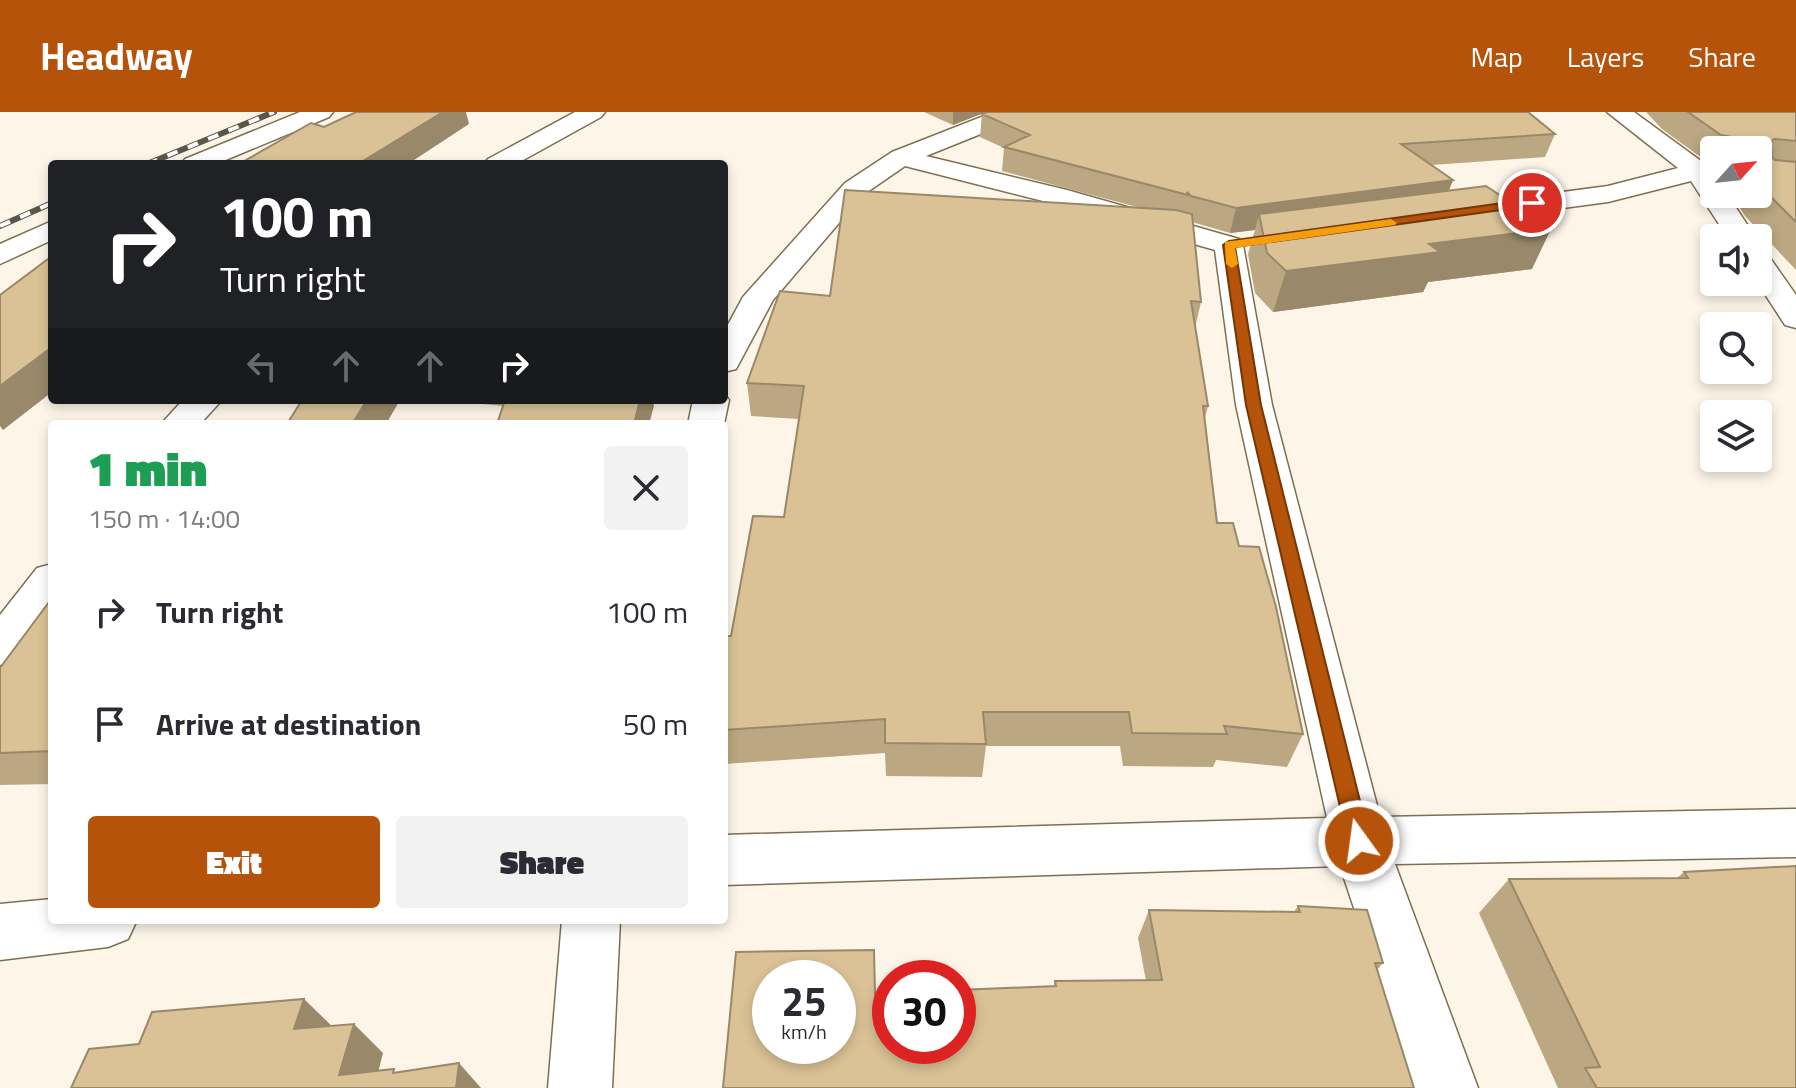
<!DOCTYPE html>
<meta charset="utf-8">
<style>
body{margin:0;font-family:"Titillium Web",sans-serif;background:#f2f2f3;color:#2b2b33;height:100vh;display:flex;flex-direction:column;font-size:30px;white-space:nowrap}
*{box-sizing:border-box;margin:0}
p{font-size:26px;color:#7c7c81}
.icon{flex:none;width:44px;height:44px;fill:none;stroke:currentColor;stroke-width:2;stroke-linecap:round;stroke-linejoin:round}
.map{position:relative;flex:1;overflow:hidden}
.details{position:absolute;left:48px;top:308px;width:680px;height:504px;display:flex;flex-direction:column;background:#fff;border-radius:8px;box-shadow:0 4px 12px #0003}
.details>*{flex:none}
.top-card{position:absolute;left:48px;top:48px;width:680px;height:244px;border-radius:8px;box-shadow:0 4px 12px #0003;background:#202124;color:#fff;overflow:hidden}
.needle{width:52px;rotate:63deg}
.buttons{position:absolute;left:1700px;top:24px;display:grid;gap:16px}
.buttons a{display:grid;place-items:center;width:72px;height:72px;border-radius:8px;background:#fff;box-shadow:0 4px 12px #0003;font-size:40px}
.speed{position:absolute;left:752px;top:848px;display:flex;gap:16px;font-size:40px;font-weight:700;text-align:center}
.speed>*{display:grid;place-content:center;width:104px;height:104px;border-radius:50%;background:#fff;box-shadow:0 4px 12px #0003;line-height:1}
.speed small{font-size:20px;font-weight:400}
.speed .limit{border:12px solid #d22;background:#fff;color:#111}
.pin{position:absolute;display:grid;place-items:center;width:68px;height:68px;color:#fff;margin:-34px;border:4px solid #fff;border-radius:50%;box-shadow:0 2px 8px #0007}
.me{position:absolute;width:88px;margin:-44px;rotate:346deg;stroke-linejoin:round;filter:drop-shadow(0 0 6px #0008)}
.turn{display:flex;align-items:center;gap:28px;height:168px;padding:0 40px;font-size:36px}
.turn .icon{width:104px;height:104px;stroke-width:2.5}
.turn b{display:block;font-size:56px;line-height:68px}
.lanes{display:flex;align-items:center;height:76px;padding:0 40px;background:#0003;justify-content:center;gap:40px;direction:ltr}
.lanes .off{opacity:.35}
.round{display:grid;place-items:center;flex:none;width:84px;height:84px;border-radius:8px;background:#f2f2f3}
.head{display:flex;align-items:center;justify-content:space-between;height:136px;padding:0 40px}
h1{font-size:48px;font-weight:800;line-height:60px;color:#1e9e55}
.action{display:flex;gap:16px;margin-top:auto;padding:16px 40px}
.action a{flex:1;height:92px;border-radius:8px;background:#b45309;color:#fff;font-size:32px;font-weight:800;line-height:92px;text-align:center}
.action a+a{background:#f2f2f3;color:#2b2b33}
ul{padding:0;list-style:none}
li{display:flex;align-items:center;gap:24px;height:112px;padding:0 40px}
li div{flex:1}
li b{display:block;font-size:30px}
li em{font-style:normal}
header{display:flex;align-items:center;gap:48px;box-sizing:border-box;height:112px;padding:0 40px;background:#b45309;color:#fff}
header strong{font-size:38px}
nav{display:flex;gap:44px;margin-inline-start:auto;font-size:28px}
.map>svg:first-child{display:block}
.lines{fill:none;stroke-linecap:round;stroke-linejoin:round}
.minor-casing{stroke:#7f6f51;stroke-width:3}
.minor{fill:#fff;fill-rule:evenodd}
.rail-casing{stroke:#5c5549;stroke-width:6}
.rail{stroke:#fff;stroke-width:4;stroke-dasharray:11;stroke-linecap:butt}
.wall{fill:#bba781}
.shaded-wall{fill:#998869}
.building{fill:#dac296;stroke:#998869;stroke-width:2;fill-rule:evenodd}
.route{fill:#b45309;stroke:#753606;stroke-width:2}
.slow{fill:#f59e0b}
</style>
<header>
<strong>Headway</strong>
<nav><a>Map</a><a>Layers</a><a>Share</a></nav>
</header>
<div class="map">
<svg width="1796" height="976" viewBox="0 0 1796 976">
<rect width="100%" height="100%" fill="#fcf5e8"/>
<g class="lines">
<defs>
<path id="minor" d="M300,0h33l-4,5 -113,47h-35l4,-5z
M575,0h30l-4,5 -85,47h-32l4,-5z
M994,0h33l-4,5 -97,39 141,34 172,49 4,6 29,160 108,412 416,-8v48l-401,7 83,224h-64l-74,-222 -616,19v-50l603,-17 -91,-413 -21,-155 -168,-48 -142,-36 -42,29 -90,105 -37,69 -12,3v-40l19,-35 102,-114 47,-31z
M1607,0h27l71,52 9,1v29h13l29,44h-28l-37,-57 -83,21 -151,20 -10,-2 -4,-6 4,-6 10,-2 151,-20 70,-18z
M52,109v19l-52,24v-20z
M1758,140l10,3 28,40v33l-11,-3 -28,-43z
M724,281l5,7 -5,24h-36l5,-24h31z
M183,288h39l-22,24h-39z
M52,452v47l-36,49 -16,5v-50l37,-47z
M52,787v21h85l-9,19 -20,8 -108,13v-56z
M562,808h58l-8,168h-64z"/>
</defs>
<!-- minor casing -->
<use href="#minor" class="minor-casing"/>
<!-- minor -->
<use href="#minor" class="minor"/>
<defs>
<path id="rail" d="M147,52l127,-52
M0,114l52,-23"/>
</defs>
<!-- rail casing -->
<use href="#rail" class="rail-casing"/>
<!-- rail -->
<use href="#rail" class="rail"/>
</g>
<!-- wall -->
<path class="wall" d="M924,0h62l-33,13z
M1646,0h150v158l-51,-54 -14,-22h27v-44h-44v13l-8,-2 -44,-32z
M982,2l573,20 -10,23 -113,8 21,15 -4,10 83,79 -104,13 -5,10 -150,20 -18,-19 -7,-39 7,-24 -25,3 -38,-11 9,80 -6,26 13,78 -3,12 12,105 22,23 64,188 -16,33 -71,-7 -3,7 -90,-1 -3,-20h-134l-4,31 -96,-1 -1,-23 -161,11v-128h7l53,-119 15,-98 -48,-3 -4,-33 83,-87 307,-89 -135,-36 2,-23 -24,-11z
M442,288h210l2,6h-151z
M52,486v186l-52,1v-117z
M1796,754v222h-238l-79,-175 30,-34 168,-1 7,-6z
M1298,794l85,57 -6,7 37,118 -538,-95 178,-7 1,-5h91l-8,-43 11,-28 145,2z"/>
<!-- shaded-wall -->
<path class="shaded-wall" d="M443,0h23l3,12 -61,40h-50z
M953,0h33l-33,13z
M1453,68l-10,25 -184,9 -4,16 -25,3 6,-25z
M1551,117l-19,40 -104,13 -5,10 -150,20 13,-41 143,-27z
M52,235v45l-49,38 -3,-4v-40z
M367,288h33l-14,24h-34z
M640,288h12l2,6 -5,18h-15z
M304,887l32,31 -42,-1z
M354,912l29,29 -9,35 -35,-13z
M459,951l22,25h-25z"/>
<!-- building -->
<path class="building" d="M356,0h87l-85,52h-119l72,-41 13,4z
M988,0h540l27,22 -154,10 52,36 -217,28 -45,-12 -4,-4 1,3 -184,-48 26,-12 -48,-21z
M1688,0h108v29l-22,-2 -3,3 1,15 3,3 21,2v60l-34,-34 -4,-6v-32h-26v-13l-11,-2z
M1486,74l65,43 -122,15 11,8 -154,19 -19,-18 -8,-39z
M845,78l331,20 16,4 9,88 -10,-1 17,105h-5l14,117h16l6,23 20,1 17,60 27,127 -79,-8 3,8 -95,-1 -3,-21h-146l3,32 -101,-1v-24l-161,11v-94h7l22,-120 31,1 20,-131 -57,-3 33,-92 50,5z
M52,144v91l-52,39v-91z
M302,288h65l-15,24h-65z
M505,288h135l-6,24h-137z
M52,486v153l-52,2v-85z
M1796,754v222h-199l-12,-20 15,-1 -91,-188 179,-1 -4,-6z
M1298,794l69,4 16,53h-8l39,125h-691l13,-136 138,-2 1,44 15,-1v53h68v-56l98,-4 -1,-5 107,-1 -13,-70 151,2zM770,866h68v68h-68z
M304,887l-10,30 60,-5 -15,51 55,-6 -1,4 66,-10 -3,25h-385l18,-39 50,-5 13,-32z"/>
<!-- route -->
<path class="route" d="M1532,87l5,4 -1,2 -301,42 26,158 109,436 -3,7 -8,3 -8,-3 -3,-7 -102,-436 -23,-160 6,-4z"/>
<!-- slow -->
<path class="slow" d="M1391,107l6,4 -2,2 -160,23 3,16 -6,4 -6,-4 -1,-22z"/>
</svg>
<div class="buttons">
<a><svg class="needle" viewBox="-14 -14 28 28"><path d="M0-13l5 13h-10z" fill="#e53935"/><path d="M0 13l5-13h-10z" fill="#7c7c81"/></svg></a>
<a><svg class="icon" aria-label="sound" viewBox="0 0 24 24"><path d="M4 9h4l5-4v14l-5-4H4zM17 9q2 3 0 6"/></svg></a>
<a><svg class="icon" aria-label="search" viewBox="0 0 24 24"><circle cx="10" cy="10" r="6"/><path d="M15 15l6 6"/></svg></a>
<a><svg class="icon" aria-label="layers" viewBox="0 0 24 24"><path d="M12 4l9 5-9 5-9-5zM3 14l9 5 9-5"/></svg></a>
</div>
<div class="speed"><div>25<small>km/h</small></div><div class="limit">30</div></div>
<div class="pin" style="left:1532px;top:91px;background:#d93025"><svg class="icon" aria-label="arrive" viewBox="0 0 24 24"><path d="M6 21V4h12l-3 4 3 4H6"/></svg></div>
<svg class="me" style="left:1359px;top:729px" viewBox="-20 -20 40 40"><circle r="17" fill="#b45309" stroke="#fff" stroke-width="3"/><path d="M0-11L8 9 0 5-8 9z" fill="#fff"/></svg>
<div class="top-card">
<div class="turn"><svg class="icon" aria-label="right" viewBox="0 0 24 24"><path d="M7 20v-9h11M14 6l5 5-5 5"/></svg><div><b>100 m</b>Turn right</div></div>
<div class="lanes"><svg class="icon off" aria-label="left" viewBox="0 0 24 24"><path d="M17 20v-9H6M10 6l-5 5 5 5"/></svg><svg class="icon off" aria-label="ahead" viewBox="0 0 24 24"><path d="M12 20V5M6 11l6-6 6 6"/></svg><svg class="icon off" aria-label="ahead" viewBox="0 0 24 24"><path d="M12 20V5M6 11l6-6 6 6"/></svg><svg class="icon" aria-label="right" viewBox="0 0 24 24"><path d="M7 20v-9h11M14 6l5 5-5 5"/></svg></div>
</div>
<section class="details">
<div class="head"><div><h1>1 min</h1><p>150 m · 14:00</p></div><a class="round"><svg class="icon" aria-label="close" viewBox="0 0 24 24"><path d="M6 6l12 12M18 6L6 18"/></svg></a></div>
<ul>
<li><svg class="icon" aria-label="right" viewBox="0 0 24 24"><path d="M7 20v-9h11M14 6l5 5-5 5"/></svg><div><b>Turn right</b></div><em>100 m</em></li>
<li><svg class="icon" aria-label="arrive" viewBox="0 0 24 24"><path d="M6 21V4h12l-3 4 3 4H6"/></svg><div><b>Arrive at destination</b></div><em>50 m</em></li>
</ul>
<div class="action"><a>Exit</a><a>Share</a></div>
</section>
</div>
